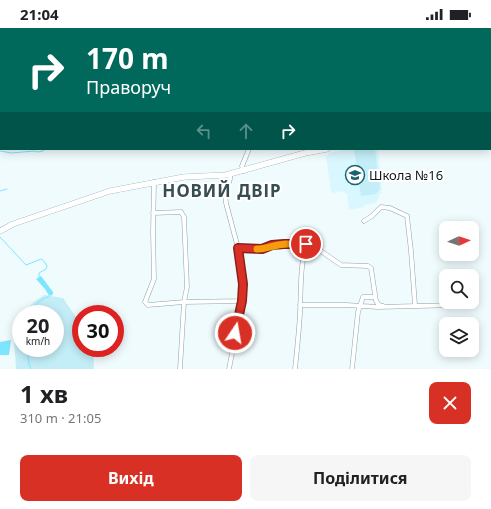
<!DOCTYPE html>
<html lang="uk">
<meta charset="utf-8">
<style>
body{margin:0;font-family:"Noto Sans",sans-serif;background:#f6f6f6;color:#202124;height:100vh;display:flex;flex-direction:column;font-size:15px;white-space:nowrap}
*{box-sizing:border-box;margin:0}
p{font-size:13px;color:#757577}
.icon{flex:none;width:22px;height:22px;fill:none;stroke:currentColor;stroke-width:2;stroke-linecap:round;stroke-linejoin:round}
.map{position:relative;height:341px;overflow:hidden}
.sheet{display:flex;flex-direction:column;background:#fff;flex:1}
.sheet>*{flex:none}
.top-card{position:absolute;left:0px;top:0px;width:491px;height:122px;box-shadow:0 2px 10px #0003;background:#00695c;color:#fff;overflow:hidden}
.needle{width:26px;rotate:87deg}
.tools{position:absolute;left:439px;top:193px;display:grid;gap:8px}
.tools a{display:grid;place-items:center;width:40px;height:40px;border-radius:8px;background:#fff;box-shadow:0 2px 10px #0003;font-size:20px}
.speed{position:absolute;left:12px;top:277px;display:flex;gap:8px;font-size:20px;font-weight:700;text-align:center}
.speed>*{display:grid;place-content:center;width:52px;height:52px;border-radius:50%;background:#fff;box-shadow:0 2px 10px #0003;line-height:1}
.speed small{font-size:10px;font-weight:400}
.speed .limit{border:6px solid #d22;background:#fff;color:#111}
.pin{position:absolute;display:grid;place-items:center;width:34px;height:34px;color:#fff;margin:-17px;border:2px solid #fff;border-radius:50%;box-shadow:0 1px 4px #0007}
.me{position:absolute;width:44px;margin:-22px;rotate:12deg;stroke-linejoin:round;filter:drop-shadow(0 0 3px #0008)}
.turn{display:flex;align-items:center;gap:14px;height:84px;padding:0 20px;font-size:18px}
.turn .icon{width:52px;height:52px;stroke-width:2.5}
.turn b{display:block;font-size:28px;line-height:34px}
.lanes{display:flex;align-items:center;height:38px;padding:0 20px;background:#0003;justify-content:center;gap:20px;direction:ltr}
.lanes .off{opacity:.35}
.round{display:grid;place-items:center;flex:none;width:42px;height:42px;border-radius:8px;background:#f6f6f6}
.summary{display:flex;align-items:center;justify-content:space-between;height:68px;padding:0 20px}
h1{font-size:24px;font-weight:700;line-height:30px}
.action{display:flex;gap:8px;margin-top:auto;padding:8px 20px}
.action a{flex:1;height:46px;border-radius:8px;background:#d93025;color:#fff;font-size:16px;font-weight:700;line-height:46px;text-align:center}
.action a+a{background:#f6f6f6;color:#202124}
.status{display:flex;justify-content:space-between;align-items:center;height:28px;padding:0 20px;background:#fff;direction:ltr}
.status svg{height:11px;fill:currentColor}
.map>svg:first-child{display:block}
.built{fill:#d9f7fe}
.green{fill:#c3eef8}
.water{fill:#7de6fe}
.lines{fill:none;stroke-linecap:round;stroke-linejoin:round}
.stream{stroke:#7de6fe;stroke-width:1}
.river{stroke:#7de6fe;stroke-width:6}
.minor-casing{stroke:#8aa4aa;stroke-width:5}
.secondary-casing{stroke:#8aa4aa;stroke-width:6}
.minor{stroke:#fff;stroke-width:4}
.secondary{stroke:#fff;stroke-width:5.5}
.route-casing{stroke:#8d1f18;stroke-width:10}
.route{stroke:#d93025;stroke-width:7}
.slow{stroke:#f59e0b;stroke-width:7}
.labels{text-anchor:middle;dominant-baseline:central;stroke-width:4;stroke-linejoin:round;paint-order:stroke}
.poi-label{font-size:13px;fill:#0e181b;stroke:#fff;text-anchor:start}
.district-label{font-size:17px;font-weight:bold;letter-spacing:1px;fill:#364d52;stroke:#fff}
</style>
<div class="status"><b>21:04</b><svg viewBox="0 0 49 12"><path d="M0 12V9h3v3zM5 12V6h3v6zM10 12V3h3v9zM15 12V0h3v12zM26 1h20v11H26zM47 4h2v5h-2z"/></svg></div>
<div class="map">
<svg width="491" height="341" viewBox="0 0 491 341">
<rect width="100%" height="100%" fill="#f0fbfe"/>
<!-- built -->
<path class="built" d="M348,121h30l4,41 -6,13 -12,2v2l-15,3 -2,-16 -5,-3 -8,2 -3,-2 -5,-35 3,-3z"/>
<!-- green -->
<path class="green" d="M362,121h13l5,40 -4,5 -15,2 -7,-46z
M44,267l19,3 18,27v23h12l1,21h-78c0,-21 -6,-32 5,-53v32h34v-34h-33l12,-12z"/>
<!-- water -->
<path class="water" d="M41,248l12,16v2l-2,2 -3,-2 -3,-5 -9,-10z
M11,312l-2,15h-9v-13z"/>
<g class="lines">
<!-- stream -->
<path class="stream" d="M0,123l12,2 22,-2 4,1 5,-1 2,-2
M0,163l7,-2
M0,209l26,28 15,-6 2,1 4,6 -1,3 -7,4v5
M31,286c3,-9 8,-14 17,-17l1,-2
M27,320l2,16 2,5"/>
<!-- river -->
<path class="river" d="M108,1v-1"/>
<defs>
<path id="minor" d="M266,0l1,1
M283,0v1
M354,0v1
M244,143l-2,-5 7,-17
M154,154l-1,50 1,47 -9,23 3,3 36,-3 -4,67
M153,185l28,-1 3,5 3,70 -3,15 58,-1
M364,193l8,-5 9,-9 9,1 17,8 4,35 4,54
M238,220l24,1 10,-4 11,-1 23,1 9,2 26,18 27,1 3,2 5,33 3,4 4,1
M300,277h46l32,2 78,-2
M229,341l13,-68 1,-17 -5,-36 -12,-45 -1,-8 5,-16v-5
M295,341c2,-19 4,-37 5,-56 1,-23 0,-46 6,-68
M352,341l6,-57 5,-15h12"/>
<path id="secondary" d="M490,105h1
M0,203l13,-7 97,-33 74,-14 42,-2 79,-22 22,-4"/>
</defs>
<!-- minor casing -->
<use href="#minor" class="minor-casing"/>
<!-- secondary casing -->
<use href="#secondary" class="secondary-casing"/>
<!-- minor -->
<use href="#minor" class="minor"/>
<!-- secondary -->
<use href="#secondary" class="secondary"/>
</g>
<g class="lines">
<defs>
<path id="route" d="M235,305l7,-32 1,-17 -5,-36 24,1 10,-4 12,-1h22"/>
</defs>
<!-- route casing -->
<use href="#route" class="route-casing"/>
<!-- route -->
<use href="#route" class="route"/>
<!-- slow -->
<path class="slow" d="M257,221c10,0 19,-5 30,-5"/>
</g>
<!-- icons -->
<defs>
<symbol id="school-ring" viewBox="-11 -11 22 22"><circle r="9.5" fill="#fff" stroke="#1a6371" stroke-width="1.5"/><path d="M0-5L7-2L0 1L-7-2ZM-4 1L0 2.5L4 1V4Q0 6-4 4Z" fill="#1a6371"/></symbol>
</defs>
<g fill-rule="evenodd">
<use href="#school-ring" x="344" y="136" width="22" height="22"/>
</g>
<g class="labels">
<!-- poi labels -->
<g class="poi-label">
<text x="369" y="147">Школа №16</text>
</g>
<!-- district labels -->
<g class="district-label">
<text x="222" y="162">НОВИЙ ДВІР</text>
</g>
</g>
</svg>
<div class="tools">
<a><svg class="needle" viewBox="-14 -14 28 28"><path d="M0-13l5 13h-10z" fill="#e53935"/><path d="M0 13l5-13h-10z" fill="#757577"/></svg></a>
<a><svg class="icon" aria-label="search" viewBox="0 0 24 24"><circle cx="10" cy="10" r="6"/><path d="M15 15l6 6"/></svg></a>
<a><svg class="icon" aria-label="layers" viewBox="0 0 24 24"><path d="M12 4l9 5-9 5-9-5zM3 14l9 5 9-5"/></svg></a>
</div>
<div class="speed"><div>20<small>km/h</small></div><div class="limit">30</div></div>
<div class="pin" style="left:306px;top:216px;background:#d93025"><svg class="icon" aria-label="arrive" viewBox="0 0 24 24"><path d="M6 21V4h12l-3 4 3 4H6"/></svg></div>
<svg class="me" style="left:235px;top:305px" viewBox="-20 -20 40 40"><circle r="17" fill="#d93025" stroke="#fff" stroke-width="3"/><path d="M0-11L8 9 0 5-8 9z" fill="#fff"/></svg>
<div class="top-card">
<div class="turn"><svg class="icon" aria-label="right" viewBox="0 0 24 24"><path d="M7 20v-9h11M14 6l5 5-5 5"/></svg><div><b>170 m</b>Праворуч</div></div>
<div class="lanes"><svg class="icon off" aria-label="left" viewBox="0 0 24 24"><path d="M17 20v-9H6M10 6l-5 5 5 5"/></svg><svg class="icon off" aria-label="ahead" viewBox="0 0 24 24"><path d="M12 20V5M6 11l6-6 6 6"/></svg><svg class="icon" aria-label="right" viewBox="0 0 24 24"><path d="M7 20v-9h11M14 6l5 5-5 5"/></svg></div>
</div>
</div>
<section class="sheet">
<div class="summary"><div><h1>1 хв</h1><p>310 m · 21:05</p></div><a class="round" style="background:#d93025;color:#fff"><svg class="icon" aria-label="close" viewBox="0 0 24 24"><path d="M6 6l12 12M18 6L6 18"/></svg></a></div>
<div class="action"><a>Вихід</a><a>Поділитися</a></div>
</section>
